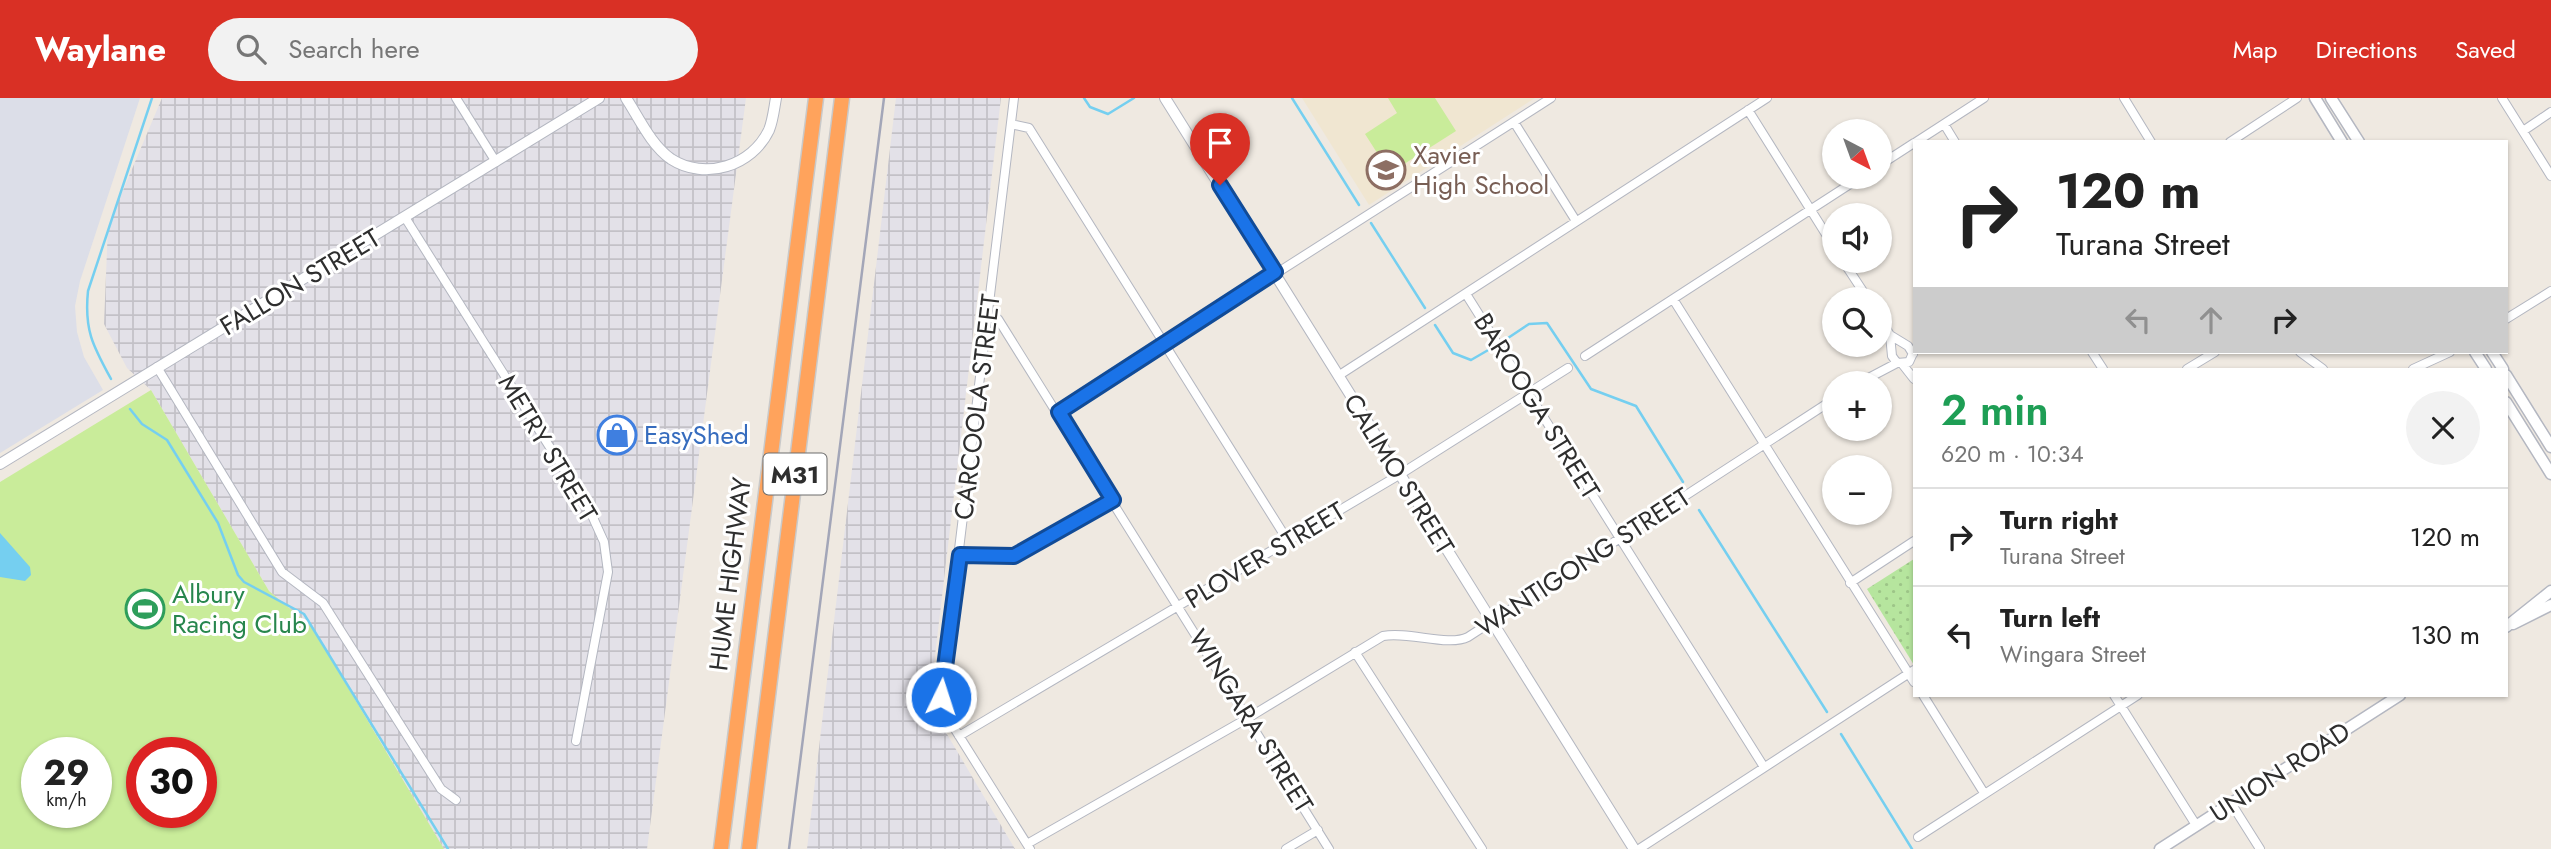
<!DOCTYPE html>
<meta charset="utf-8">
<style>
body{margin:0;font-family:Jost,sans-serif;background:#f2f2f2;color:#222;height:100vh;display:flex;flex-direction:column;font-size:26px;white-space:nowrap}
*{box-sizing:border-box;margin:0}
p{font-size:23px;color:#767676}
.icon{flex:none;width:38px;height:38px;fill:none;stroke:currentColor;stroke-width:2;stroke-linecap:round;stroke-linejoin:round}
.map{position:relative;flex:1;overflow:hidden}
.sheet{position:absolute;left:1913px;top:270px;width:595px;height:329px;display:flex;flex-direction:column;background:#fff;border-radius:0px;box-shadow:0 2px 5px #0004}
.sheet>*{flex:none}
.hud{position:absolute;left:1913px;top:42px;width:595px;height:214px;border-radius:0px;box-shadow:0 2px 5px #0004;background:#fff;color:#222;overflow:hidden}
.needle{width:46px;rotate:139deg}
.controls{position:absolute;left:1822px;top:21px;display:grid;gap:14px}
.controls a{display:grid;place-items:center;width:70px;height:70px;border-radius:50%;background:#fff;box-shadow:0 2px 5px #0004;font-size:35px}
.speed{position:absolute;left:21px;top:639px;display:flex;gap:14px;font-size:35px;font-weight:700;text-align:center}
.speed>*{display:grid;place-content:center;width:91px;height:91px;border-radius:50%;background:#fff;box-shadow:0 2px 5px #0004;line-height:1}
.speed small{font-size:18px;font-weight:400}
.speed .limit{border:10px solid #d22;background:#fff;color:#111}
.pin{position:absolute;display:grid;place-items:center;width:60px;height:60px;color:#fff;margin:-72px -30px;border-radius:50% 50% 50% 0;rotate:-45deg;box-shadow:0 0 7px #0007}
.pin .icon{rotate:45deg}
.me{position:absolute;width:77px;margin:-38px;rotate:4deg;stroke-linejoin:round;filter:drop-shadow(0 0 5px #0008)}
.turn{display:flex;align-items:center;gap:24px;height:147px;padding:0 28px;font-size:32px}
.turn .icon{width:91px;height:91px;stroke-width:2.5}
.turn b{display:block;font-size:49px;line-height:60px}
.lanes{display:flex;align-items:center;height:66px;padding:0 28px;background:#0003;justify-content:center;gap:35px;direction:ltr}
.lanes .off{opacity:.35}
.round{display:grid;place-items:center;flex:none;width:74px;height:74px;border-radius:37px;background:#f2f2f2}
.overview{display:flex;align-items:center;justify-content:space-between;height:119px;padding:0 28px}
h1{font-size:42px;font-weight:600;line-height:52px;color:#1e9e55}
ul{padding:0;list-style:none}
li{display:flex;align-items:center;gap:21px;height:98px;padding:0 28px;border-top:2px solid #e0e0e0}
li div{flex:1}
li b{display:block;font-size:26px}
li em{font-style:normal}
header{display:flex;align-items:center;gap:42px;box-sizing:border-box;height:98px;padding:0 35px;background:#d93025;color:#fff}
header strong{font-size:33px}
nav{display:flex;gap:38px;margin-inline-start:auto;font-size:24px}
.search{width:490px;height:63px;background:#f2f2f2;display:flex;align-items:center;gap:18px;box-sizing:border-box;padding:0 24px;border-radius:38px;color:#767676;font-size:26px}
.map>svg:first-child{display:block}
.industrial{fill:url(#industrial-grid)}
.education{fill:#f0e6d1}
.airport{fill:#dcdee8}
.park{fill:url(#park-dots)}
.pitch{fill:#c9ec9a;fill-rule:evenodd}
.water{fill:#75cff0}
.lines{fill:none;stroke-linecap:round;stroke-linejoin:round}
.stream{stroke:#75cff0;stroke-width:2.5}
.minor-casing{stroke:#b4b7c1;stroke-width:10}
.tertiary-casing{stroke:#b4b7c1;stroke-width:12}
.secondary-casing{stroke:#b4b7c1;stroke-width:13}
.motorway-casing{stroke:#c9c9c9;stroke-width:17}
.minor{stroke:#fff;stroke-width:8}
.tertiary{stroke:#fff;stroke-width:10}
.secondary{stroke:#fff;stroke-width:10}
.motorway{stroke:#ffa35c;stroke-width:14}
.rail{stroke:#a3a6b8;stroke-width:2.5}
.route-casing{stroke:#114b97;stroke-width:18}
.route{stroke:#1a73e8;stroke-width:12}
.labels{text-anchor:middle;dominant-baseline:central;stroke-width:6;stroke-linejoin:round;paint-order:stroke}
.shield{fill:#fff;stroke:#6d6d6d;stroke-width:2}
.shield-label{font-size:24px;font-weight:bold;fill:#2e2e2e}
.education-label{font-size:26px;fill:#785e54;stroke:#fff;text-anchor:start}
.street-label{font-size:26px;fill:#2e2e2e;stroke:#fff}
.shop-label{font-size:26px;fill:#366cbe;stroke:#fff;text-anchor:start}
.leisure-label{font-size:26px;fill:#27864d;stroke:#fff;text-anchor:start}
</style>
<header>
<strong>Waylane</strong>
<div class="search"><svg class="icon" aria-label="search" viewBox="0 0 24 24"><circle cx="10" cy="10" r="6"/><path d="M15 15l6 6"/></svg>Search here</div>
<nav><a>Map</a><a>Directions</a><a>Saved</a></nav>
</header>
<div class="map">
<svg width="2551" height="751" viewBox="0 0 2551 751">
<defs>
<pattern id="industrial-grid" width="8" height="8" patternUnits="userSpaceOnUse" patternTransform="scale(1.75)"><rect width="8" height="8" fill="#e3e1e8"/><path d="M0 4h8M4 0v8" fill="none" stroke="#c3c1c7"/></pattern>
<pattern id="park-dots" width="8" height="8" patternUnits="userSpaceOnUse" patternTransform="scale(1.75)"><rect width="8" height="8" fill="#b6e59e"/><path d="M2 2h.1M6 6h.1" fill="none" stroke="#9dc588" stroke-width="1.8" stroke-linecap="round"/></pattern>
</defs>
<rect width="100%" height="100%" fill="#efe9e1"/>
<!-- industrial -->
<path class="industrial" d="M162,0h584l-99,751h-203l-132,-222 -43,-36 -118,-201 -24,-22 -23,-44 4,-98z
M896,0h105l-67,566 1,50 80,135h-208z"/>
<!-- education -->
<path class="education" d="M1302,0h233l-166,107z"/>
<!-- airport -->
<path class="airport" d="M0,0h140l-60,183 -5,25 2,26 7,25 19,33 -103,63z"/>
<!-- park -->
<path class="park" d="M1914,461v106l-47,-76z"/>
<!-- pitch -->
<path class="pitch" d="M1388,0h47l21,33 -66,42 -25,-39 32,-21z
M151,292l118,201 43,36 132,222h-444v-367zM37,654h59v60h-59zM142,654h59v60h-59z"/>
<!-- water -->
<path class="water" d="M0,435l30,34 1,8 -6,6 -25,-4z"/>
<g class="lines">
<!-- stream -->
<path class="stream" d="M1084,0l6,9 18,7 26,-16
M1292,0l67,107
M1371,125l54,85
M1435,227l18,28 18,7 19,-11
M1508,240l21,-14 18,-1 44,66 45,17 47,76
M111,281c-18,-33 -27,-49 -23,-88l64,-193
M130,311l12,15 25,16 51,83 20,52 6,7 60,32 144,235
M1699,412l128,202
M1841,636l71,115"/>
<defs>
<path id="minor" d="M456,0l40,64
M1014,0l-73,599 5,18 84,134
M2124,0l27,44
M2502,0l49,78
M1748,12l86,137
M1514,24l62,99
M1011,26l18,4 259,413
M1944,26l11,18
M2523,33l28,-19
M1916,44l68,-44
M2230,44l67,-44
M1880,67l34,-22
M406,121l184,292 14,31 4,30 -32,169
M1843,163l25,38
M1466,196l298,473
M1673,201l241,383
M987,218l11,3 331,530
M1880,220l10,17 18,11 5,8
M2506,221l45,-28
M1890,237l2,21 5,7 12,-1 5,-11
M2092,254l11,17
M2300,254l23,17
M1585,258l276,-179
M1903,267l11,14
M157,269l125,205 41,31 118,186 15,11
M2187,271l28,-17
M2413,271l37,-17
M1338,278l429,-278
M1859,285l38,-20
M1059,314l492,-314
M960,457l55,2 98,-57
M1850,485l64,-42
M1355,554l127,197
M1923,597l61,98
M2114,597l82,130
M959,638l440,-261 169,-107
M2231,705l29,46
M1918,739l220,-142
M1027,746l221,-126 135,-82c26,-5 65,11 85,1l366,-238
M1286,751l32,-19
M1639,751l275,-179"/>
<path id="tertiary" d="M626,0c13,20 25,47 45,61 34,22 81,7 98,-29 4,-10 5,-21 7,-32
M1165,0l469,751
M0,366l599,-366"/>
<path id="secondary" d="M2315,0l27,44
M2331,0l28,44
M2475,254l11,17
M2492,254l11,17
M2506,277l45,72
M2506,304l45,72
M2513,526l38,-19
M2506,529l45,-36
M2160,751l240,-154"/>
<path id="motorway" d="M721,751l95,-751
M749,751l93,-751"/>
</defs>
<!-- minor casing -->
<use href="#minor" class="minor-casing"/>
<!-- tertiary casing -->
<use href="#tertiary" class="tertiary-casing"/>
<!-- secondary casing -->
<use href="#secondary" class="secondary-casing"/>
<!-- motorway casing -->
<use href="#motorway" class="motorway-casing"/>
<!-- minor -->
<use href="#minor" class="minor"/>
<!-- tertiary -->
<use href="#tertiary" class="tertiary"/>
<!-- secondary -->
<use href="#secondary" class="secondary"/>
<!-- motorway -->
<use href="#motorway" class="motorway"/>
<!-- rail -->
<path class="rail" d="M789,751l95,-751"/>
</g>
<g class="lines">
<defs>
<path id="route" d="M941,599l19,-142 54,1 99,-56 -54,-88 216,-140 -55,-87"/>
</defs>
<!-- route casing -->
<use href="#route" class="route-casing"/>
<!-- route -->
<use href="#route" class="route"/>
</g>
<!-- icons -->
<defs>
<symbol id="school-ring" viewBox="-11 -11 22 22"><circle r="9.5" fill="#fff" stroke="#8d6e63" stroke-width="1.5"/><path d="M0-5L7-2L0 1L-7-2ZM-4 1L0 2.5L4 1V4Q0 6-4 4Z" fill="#8d6e63"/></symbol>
<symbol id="shop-ring" viewBox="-11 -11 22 22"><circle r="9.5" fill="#fff" stroke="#3f7fe0" stroke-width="1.5"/><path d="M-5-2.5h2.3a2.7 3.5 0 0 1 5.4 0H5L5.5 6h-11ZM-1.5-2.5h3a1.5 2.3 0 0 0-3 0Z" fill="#3f7fe0"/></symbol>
<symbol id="stadium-ring" viewBox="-11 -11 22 22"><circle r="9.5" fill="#fff" stroke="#2e9e5b" stroke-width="1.5"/><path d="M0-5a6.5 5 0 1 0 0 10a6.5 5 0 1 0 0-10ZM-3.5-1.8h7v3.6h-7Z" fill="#2e9e5b"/></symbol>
</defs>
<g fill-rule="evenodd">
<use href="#school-ring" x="1364" y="50" width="44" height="44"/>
<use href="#shop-ring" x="595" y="315" width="44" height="44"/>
<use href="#stadium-ring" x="123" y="489" width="44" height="44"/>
</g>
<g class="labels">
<!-- shield labels -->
<rect class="shield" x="763.5" y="355.5" width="63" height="41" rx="5"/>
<g class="shield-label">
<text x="795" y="376">M31</text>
</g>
<!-- education labels -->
<g class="education-label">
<text x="1413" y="57">Xavier<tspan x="1413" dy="30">High School</tspan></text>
</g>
<!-- street labels -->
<g class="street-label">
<text transform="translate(300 184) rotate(-31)">FALLON STREET</text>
<text transform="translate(1537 308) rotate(58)">BAROOGA STREET</text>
<text transform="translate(977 309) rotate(-83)">CARCOOLA STREET</text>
<text transform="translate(548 350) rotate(59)">METRY STREET</text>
<text transform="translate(1399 376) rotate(58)">CALIMO STREET</text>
<text transform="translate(1265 457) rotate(-31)">PLOVER STREET</text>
<text transform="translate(1583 464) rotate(-33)">WANTIGONG STREET</text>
<text transform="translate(730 476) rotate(-83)">HUME HIGHWAY</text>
<text transform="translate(1251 623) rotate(58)">WINGARA STREET</text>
<text transform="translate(2280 674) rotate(-33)">UNION ROAD</text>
</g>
<!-- shop labels -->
<g class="shop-label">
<text x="644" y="337">EasyShed</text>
</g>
<!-- leisure labels -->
<g class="leisure-label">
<text x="172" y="496">Albury<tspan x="172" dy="30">Racing Club</tspan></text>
</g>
</g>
</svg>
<div class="controls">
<a><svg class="needle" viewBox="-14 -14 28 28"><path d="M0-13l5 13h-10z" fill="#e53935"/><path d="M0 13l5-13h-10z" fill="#767676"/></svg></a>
<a><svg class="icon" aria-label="sound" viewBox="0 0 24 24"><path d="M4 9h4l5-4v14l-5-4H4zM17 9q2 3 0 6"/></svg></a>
<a><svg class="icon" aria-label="search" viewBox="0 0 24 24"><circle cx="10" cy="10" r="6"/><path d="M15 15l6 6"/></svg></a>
<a>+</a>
<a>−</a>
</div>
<div class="speed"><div>29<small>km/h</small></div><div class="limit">30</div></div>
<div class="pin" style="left:1220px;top:87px;background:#d93025"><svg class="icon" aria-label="arrive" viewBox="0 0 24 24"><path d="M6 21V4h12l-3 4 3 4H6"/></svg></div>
<svg class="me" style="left:941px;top:599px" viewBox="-20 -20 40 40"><circle r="17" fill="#1a73e8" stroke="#fff" stroke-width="3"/><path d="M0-11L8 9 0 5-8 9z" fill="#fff"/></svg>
<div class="hud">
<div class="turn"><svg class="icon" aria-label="right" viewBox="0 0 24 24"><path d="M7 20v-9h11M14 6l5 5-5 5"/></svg><div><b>120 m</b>Turana Street</div></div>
<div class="lanes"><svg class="icon off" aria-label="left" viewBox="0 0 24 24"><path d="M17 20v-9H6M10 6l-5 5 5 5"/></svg><svg class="icon off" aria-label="ahead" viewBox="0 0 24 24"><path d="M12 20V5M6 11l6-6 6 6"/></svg><svg class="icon" aria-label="right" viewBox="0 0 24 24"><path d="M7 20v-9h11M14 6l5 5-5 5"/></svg></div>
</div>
<section class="sheet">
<div class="overview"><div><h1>2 min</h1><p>620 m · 10:34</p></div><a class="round"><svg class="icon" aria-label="close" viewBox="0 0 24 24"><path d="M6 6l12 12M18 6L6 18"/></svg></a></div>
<ul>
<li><svg class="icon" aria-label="right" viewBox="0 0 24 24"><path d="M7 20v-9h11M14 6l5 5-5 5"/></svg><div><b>Turn right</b><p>Turana Street</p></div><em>120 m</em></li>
<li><svg class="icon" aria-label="left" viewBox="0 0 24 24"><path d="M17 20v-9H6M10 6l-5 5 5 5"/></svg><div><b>Turn left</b><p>Wingara Street</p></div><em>130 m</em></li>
</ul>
</section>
</div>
